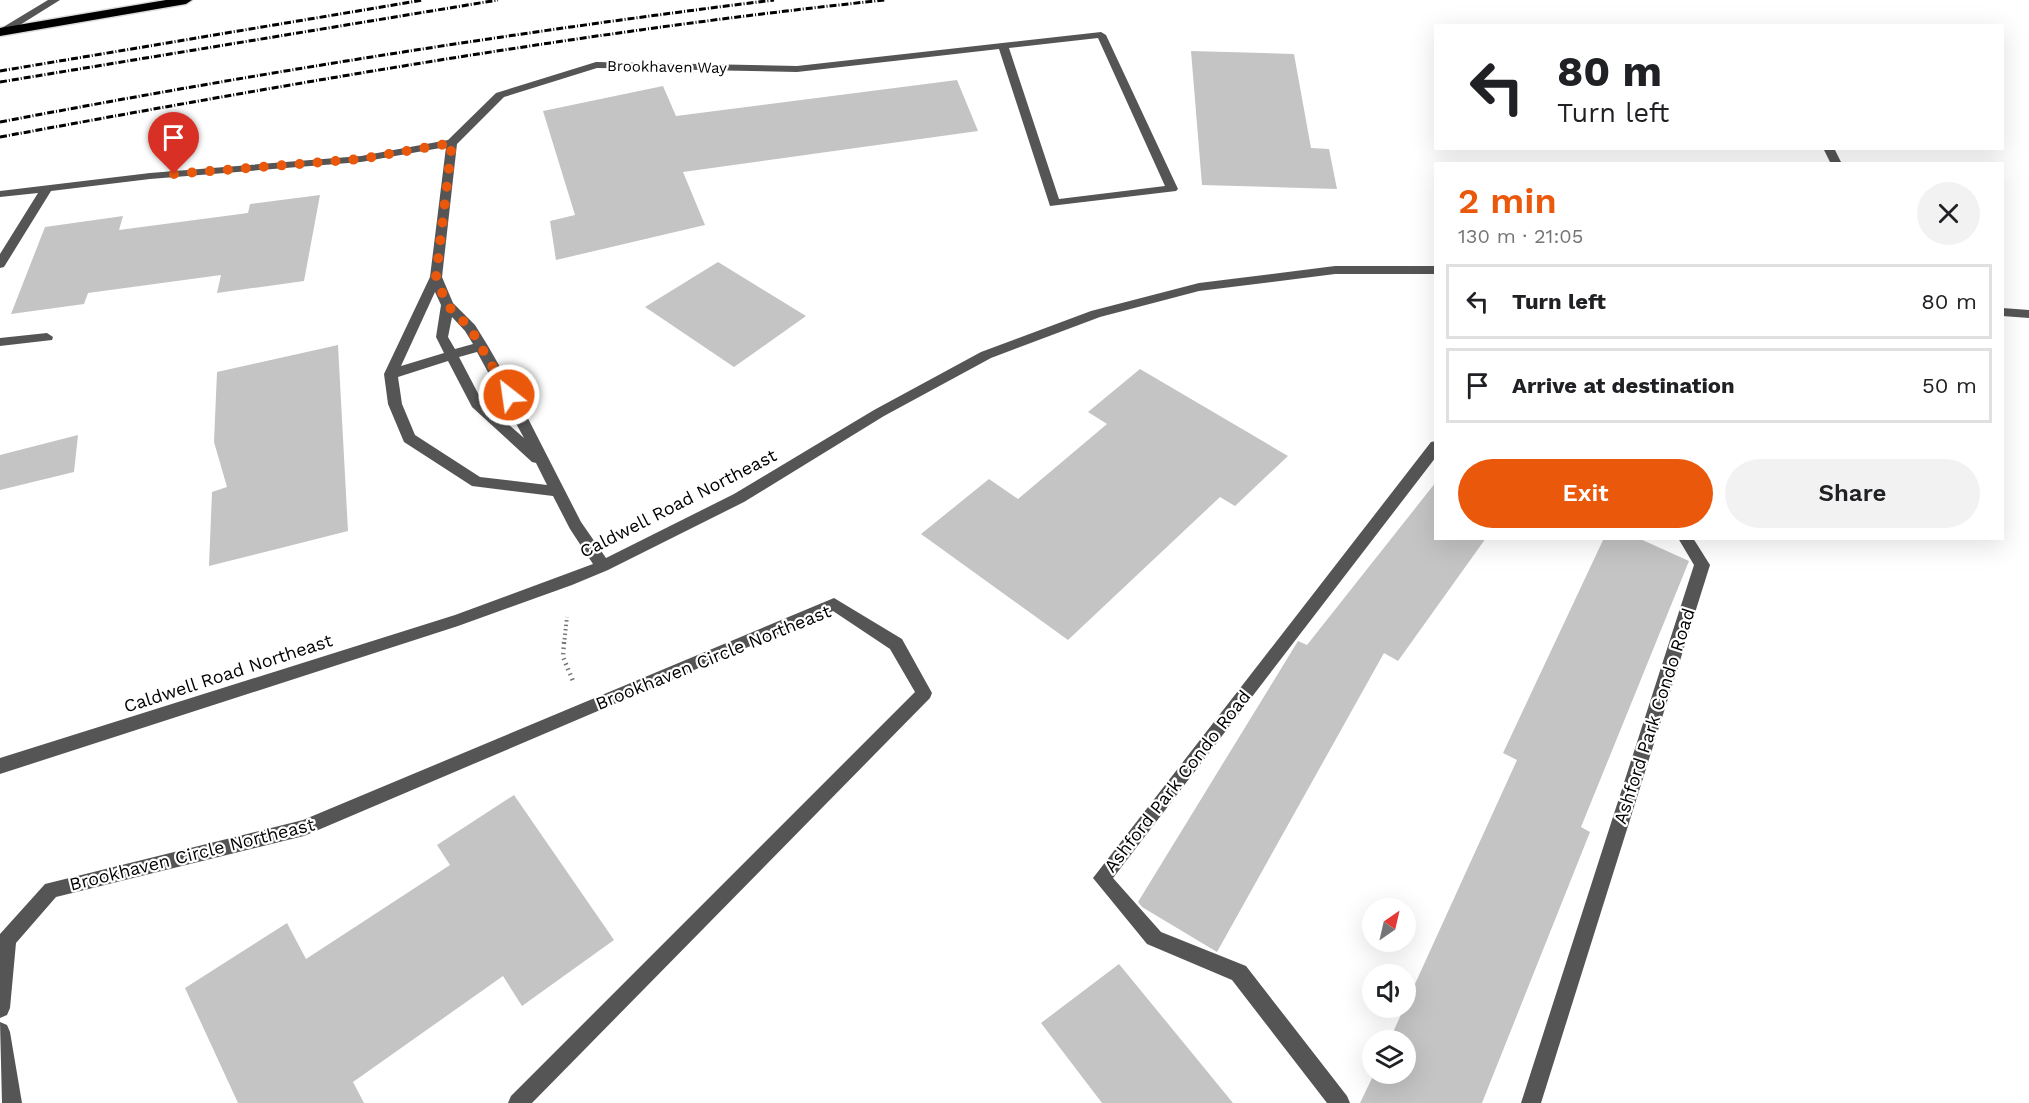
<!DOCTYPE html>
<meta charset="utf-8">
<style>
body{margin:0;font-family:"Work Sans",sans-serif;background:#f2f2f2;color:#202124;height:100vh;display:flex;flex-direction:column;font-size:22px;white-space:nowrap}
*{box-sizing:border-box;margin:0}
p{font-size:20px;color:#757577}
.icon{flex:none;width:33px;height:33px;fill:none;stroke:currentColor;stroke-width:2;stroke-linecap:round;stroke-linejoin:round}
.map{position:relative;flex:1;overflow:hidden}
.side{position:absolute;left:1434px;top:162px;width:570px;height:378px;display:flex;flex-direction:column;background:#fff;border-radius:0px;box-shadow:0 6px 24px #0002}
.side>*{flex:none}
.top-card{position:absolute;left:1434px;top:24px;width:570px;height:126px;border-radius:0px;box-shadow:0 6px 24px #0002;background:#fff;color:#202124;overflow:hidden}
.needle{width:39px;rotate:34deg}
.tools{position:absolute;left:1362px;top:898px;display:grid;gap:12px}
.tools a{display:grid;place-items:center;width:54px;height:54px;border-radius:50%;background:#fff;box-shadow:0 6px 24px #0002;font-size:30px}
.pin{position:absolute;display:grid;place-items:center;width:51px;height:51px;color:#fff;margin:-62px -26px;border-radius:50% 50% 50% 0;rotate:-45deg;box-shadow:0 0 6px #0007}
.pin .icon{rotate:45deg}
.me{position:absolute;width:66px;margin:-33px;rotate:330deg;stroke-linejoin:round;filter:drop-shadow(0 0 4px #0008)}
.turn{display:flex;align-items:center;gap:21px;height:126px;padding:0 24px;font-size:27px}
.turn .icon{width:78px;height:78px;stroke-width:2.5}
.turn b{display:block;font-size:42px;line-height:51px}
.round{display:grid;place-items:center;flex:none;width:63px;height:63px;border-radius:32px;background:#f2f2f2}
.summary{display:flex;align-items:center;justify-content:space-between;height:102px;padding:0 24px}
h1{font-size:36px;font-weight:600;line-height:45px;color:#ea580c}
.button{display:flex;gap:12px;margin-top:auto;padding:12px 24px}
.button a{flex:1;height:69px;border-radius:36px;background:#ea580c;color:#fff;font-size:24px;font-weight:600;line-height:69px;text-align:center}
.button a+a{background:#f2f2f2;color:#202124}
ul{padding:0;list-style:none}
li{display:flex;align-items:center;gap:18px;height:75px;margin:0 12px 9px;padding:0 12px;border:3px solid #e0e0e0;border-radius:0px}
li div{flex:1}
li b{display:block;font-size:22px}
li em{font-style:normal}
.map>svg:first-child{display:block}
.building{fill:#c4c4c4}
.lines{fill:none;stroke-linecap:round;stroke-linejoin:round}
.highway-casing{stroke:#dbdbdb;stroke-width:3}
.path-far1{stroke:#777;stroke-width:4;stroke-dasharray:1.5 3;stroke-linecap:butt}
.path{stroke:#777;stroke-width:4.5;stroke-dasharray:1.5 4;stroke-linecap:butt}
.minor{fill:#555;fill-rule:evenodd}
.highway{fill:#000;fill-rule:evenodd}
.rail{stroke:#000;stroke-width:3;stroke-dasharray:7 2 1 2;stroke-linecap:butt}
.route{stroke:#ea580c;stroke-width:10;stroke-dasharray:0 18}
.labels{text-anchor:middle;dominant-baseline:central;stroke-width:4.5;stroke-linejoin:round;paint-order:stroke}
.far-street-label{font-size:15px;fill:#000;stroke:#fff}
.street-label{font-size:18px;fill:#000;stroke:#fff}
</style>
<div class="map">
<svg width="2029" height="1103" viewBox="0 0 2029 1103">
<rect width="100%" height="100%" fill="#fff"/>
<!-- building -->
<path class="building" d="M1191,51l103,3 17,94 18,1 8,40 -135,-4z
M957,80l21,51 -295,41 22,53 -149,35 -6,-39 25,-6 -32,-104 120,-25 13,30z
M320,195l-16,86 -87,12 4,-18 -133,18 -4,11 -73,10 34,-87 78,-11 -4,14 129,-17 2,-9z
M718,262l88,54 -72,51 -89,-60z
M338,345l10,186 -139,35 3,-74 15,-5 -13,-45 3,-70z
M1140,369l148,87 -53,50 -15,-9 -152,143 -147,-106 68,-55 29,20 89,-75 -19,-12z
M78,435l-4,37 -74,18v-35z
M1436,482v56h50l-88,123 -14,-8 -167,299 -75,-45 -4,-5 160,-261 9,4z
M1604,538h34l51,23 -108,266 9,5 -108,271h-122l14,-29h32v-33h-17l128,-281 -14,-7z
M514,795l100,145 -92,66 -19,-30 -150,106 11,21h-126l-53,-115 102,-65 19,36 144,-94 -13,-20z
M1119,964l114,139h-131l-61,-80z"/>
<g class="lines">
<defs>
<path id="highway" d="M166,0h26l-6,4 -186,32v-8z"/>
</defs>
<!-- highway casing -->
<use href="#highway" class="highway-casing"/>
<!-- path-far1 -->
<path class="path-far1" d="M564,644l3,-27"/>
<!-- path -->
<path class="path" d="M564,642l-1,15 10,24"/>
<!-- minor -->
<path class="minor" d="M48,0h12l-53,33h-7v-4z
M1101,32l5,3 72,154 -2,2 -126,15 -51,-157 -202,23 -200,-4 -93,29 -47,47 -15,133 11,26 22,22 13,21 28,49 65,127 25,36 128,-64 140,-84 107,-58 110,-41 108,-28 136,-17h101v8h-101l-136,17 -99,26 -109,41 -107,58 -140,86 -136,68 -36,15 -114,41 -458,148v-16l455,-143 138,-51 -23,-35 -17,-33 -81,-10 -68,-44 -16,-38 -4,-30 46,-97 16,-130 -85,15 -211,17 -99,12 -47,76 -4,1v-14l38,-61 -38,4v-6l150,-18 211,-17 87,-16 48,-47 100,-31 201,4zM1098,38l67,148 -106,13 -50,-151zM435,292l6,13 -5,32 8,16 -43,13zM452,317l13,14 8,13 -18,5 -7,-12zM477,352l47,86 -42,-37 -23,-44zM448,361l24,46 60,55 4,1 11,22 -67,-8 -65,-42 -13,-31 -4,-27z
M1823,148h11l8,16h-11z
M2002,308l27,2v8l-27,-2z
M47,333l6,4 -1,3 -52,6v-8z
M1436,441v16l-323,421 48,54 85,34 101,130 3,7h-23l-95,-123 -85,-36 -54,-66 338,-436z
M1678,538h15l17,27 -169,538h-20l173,-538z
M834,598l68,41 30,54 -2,5 -398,405h-24l3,-7 404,-404 -25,-43 -57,-38 -529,225 -248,61 -40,46 -6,65 -3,7 -7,3v-84l45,-50 258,-64z
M0,1022l7,3 3,7 12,71h-20z"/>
<!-- highway -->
<use href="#highway" class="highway"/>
<!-- rail -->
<path class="rail" d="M0,71l423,-71
M0,82l498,-82
M0,122c257,-49 515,-90 774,-122
M0,137c294,-54 587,-106 885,-137"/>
</g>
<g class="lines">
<!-- route -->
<path class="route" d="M174,174l187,-15 91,-16 -16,134 11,28 23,23 39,67"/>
</g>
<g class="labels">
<!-- far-street labels -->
<g class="far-street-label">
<text transform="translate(667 67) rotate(1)">Brookhaven Way</text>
</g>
<!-- street labels -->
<g class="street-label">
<text transform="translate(678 503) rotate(-27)">Caldwell Road Northeast</text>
<text transform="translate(713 657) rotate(-22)">Brookhaven Circle Northeast</text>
<text transform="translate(228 673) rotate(-18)">Caldwell Road Northeast</text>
<text transform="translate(1654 716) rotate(-72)">Ashford Park Condo Road</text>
<text transform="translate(1177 781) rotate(-52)">Ashford Park Condo Road</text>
<text transform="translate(192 854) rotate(-14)">Brookhaven Circle Northeast</text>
</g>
</g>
</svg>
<div class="tools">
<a><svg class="needle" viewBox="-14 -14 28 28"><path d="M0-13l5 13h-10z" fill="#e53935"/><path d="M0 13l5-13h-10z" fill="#757577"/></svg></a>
<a><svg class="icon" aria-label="sound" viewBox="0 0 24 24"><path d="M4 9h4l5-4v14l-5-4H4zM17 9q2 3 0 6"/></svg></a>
<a><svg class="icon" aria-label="layers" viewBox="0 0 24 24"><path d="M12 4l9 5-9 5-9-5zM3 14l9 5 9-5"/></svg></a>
</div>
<div class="pin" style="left:174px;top:174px;background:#d93025"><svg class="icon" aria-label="arrive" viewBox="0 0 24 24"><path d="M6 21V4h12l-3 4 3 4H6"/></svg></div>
<svg class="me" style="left:509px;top:395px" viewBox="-20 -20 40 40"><circle r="17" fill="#ea580c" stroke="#fff" stroke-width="3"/><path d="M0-11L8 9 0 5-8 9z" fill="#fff"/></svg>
<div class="top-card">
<div class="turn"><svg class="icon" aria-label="left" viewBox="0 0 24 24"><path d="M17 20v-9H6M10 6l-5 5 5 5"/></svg><div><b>80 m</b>Turn left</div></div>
</div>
<section class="side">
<div class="summary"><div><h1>2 min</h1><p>130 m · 21:05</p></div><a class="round"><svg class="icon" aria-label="close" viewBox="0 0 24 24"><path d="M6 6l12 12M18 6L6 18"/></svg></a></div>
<ul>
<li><svg class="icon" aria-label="left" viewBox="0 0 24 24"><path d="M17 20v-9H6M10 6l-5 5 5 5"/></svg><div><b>Turn left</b></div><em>80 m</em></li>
<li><svg class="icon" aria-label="arrive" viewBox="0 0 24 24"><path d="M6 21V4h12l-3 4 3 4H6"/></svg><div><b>Arrive at destination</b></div><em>50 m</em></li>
</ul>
<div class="button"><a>Exit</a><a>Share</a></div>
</section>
</div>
